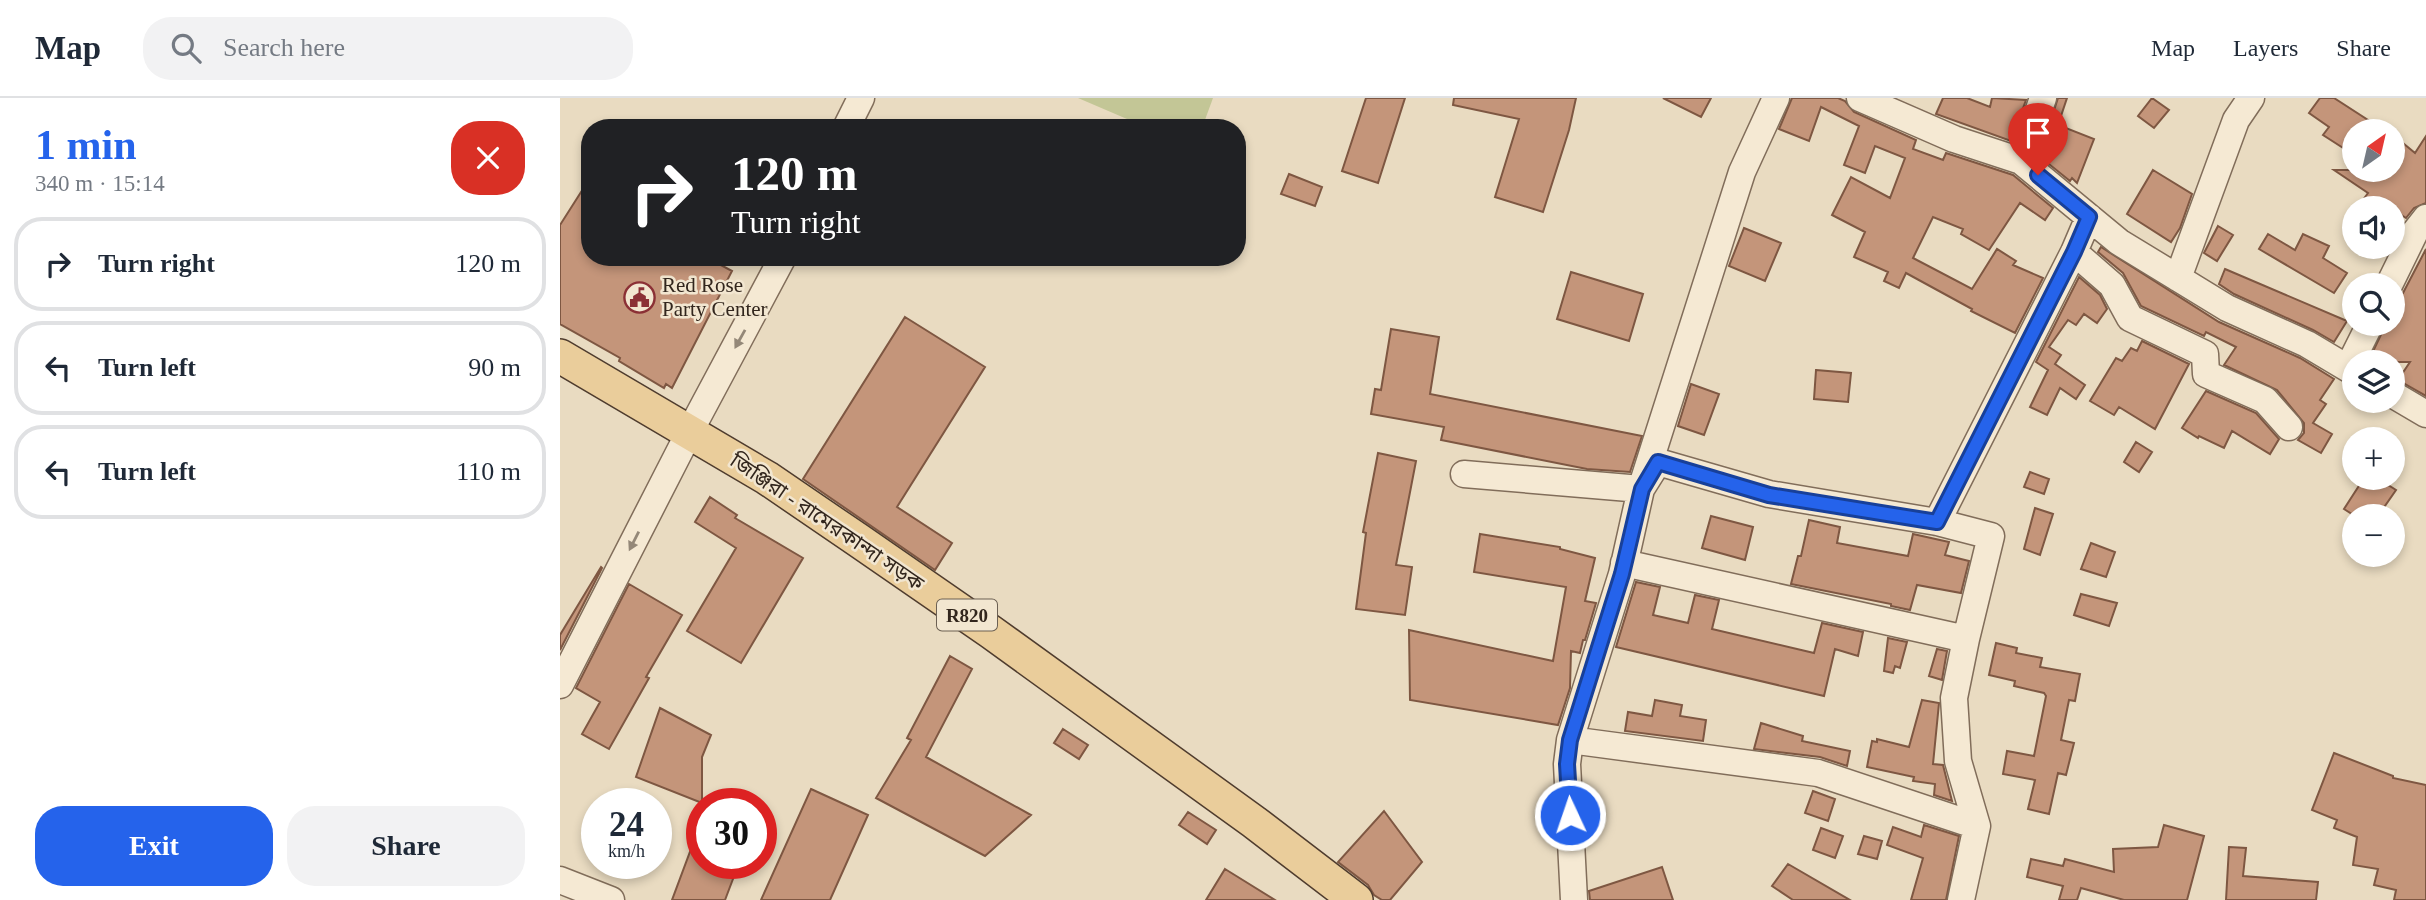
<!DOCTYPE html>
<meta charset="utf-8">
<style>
body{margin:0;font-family:"Times New Roman","Noto Sans Bengali",serif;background:#f2f2f3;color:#1f2937;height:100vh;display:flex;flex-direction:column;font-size:26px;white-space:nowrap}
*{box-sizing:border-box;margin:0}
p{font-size:23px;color:#747a83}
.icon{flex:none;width:38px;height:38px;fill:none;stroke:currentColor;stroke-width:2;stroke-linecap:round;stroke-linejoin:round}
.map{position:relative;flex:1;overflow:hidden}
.drawer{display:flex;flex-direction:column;background:#fff;width:560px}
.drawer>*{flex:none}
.top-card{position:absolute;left:21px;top:21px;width:665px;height:147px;border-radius:28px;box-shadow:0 4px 10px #0003;background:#202124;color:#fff;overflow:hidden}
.needle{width:46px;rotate:34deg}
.fabs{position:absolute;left:1782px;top:21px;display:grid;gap:14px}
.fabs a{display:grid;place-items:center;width:63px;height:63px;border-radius:50%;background:#fff;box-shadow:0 4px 10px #0003;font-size:35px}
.speed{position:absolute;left:21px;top:690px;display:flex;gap:14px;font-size:35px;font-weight:700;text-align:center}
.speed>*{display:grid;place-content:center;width:91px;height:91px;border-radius:50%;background:#fff;box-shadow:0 4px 10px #0003;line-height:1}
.speed small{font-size:18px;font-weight:400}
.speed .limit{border:10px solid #d22;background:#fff;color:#111}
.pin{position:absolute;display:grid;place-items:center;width:60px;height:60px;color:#fff;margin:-72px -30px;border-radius:50% 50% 50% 0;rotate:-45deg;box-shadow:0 0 7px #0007}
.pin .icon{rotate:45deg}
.me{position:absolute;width:77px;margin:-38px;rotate:357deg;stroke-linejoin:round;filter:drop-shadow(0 0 5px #0008)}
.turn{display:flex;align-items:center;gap:24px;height:147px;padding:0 35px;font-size:32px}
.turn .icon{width:91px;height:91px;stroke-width:2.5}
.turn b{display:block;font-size:49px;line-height:60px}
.round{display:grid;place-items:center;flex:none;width:74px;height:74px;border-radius:28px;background:#f2f2f3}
.summary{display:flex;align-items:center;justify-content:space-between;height:119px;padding:0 35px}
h1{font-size:42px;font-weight:800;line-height:52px;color:#2563eb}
.action{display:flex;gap:14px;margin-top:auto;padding:14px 35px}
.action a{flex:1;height:80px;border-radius:28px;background:#2563eb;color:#fff;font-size:28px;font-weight:800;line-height:80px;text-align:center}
.action a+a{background:#f2f2f3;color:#1f2937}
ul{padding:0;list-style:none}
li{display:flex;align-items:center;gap:21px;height:94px;margin:0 14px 10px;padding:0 21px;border:4px solid #e0e1e3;border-radius:28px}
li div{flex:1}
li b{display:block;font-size:26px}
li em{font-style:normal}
header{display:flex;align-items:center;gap:42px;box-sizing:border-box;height:98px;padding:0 35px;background:#fff;border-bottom:2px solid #e0e1e3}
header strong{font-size:33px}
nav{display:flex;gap:38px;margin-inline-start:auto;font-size:24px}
.search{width:490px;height:63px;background:#f2f2f3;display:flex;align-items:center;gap:18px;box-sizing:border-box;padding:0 24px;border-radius:28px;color:#747a83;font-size:26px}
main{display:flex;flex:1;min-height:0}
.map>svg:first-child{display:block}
.green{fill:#c3c696}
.building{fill:#c4957a;stroke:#7e5742;stroke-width:2}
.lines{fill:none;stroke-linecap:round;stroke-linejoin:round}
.minor-casing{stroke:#816d5a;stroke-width:29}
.major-casing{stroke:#4f3c2e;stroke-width:36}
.minor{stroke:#f5e9d3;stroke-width:26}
.major{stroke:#eacd9b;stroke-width:33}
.oneway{fill:#948878}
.route-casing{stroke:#184099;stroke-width:18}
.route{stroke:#2563eb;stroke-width:12}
.labels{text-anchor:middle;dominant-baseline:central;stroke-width:5;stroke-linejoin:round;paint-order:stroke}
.shield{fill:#f2e6d0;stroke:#6c6053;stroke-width:2}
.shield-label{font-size:19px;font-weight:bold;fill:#32261d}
.poi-label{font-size:21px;fill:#32261d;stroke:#f2e6d0;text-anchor:start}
.street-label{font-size:21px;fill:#32261d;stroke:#f2e6d0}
</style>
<header>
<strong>Map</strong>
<div class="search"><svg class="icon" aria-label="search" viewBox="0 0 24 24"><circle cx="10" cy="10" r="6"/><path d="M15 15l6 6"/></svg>Search here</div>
<nav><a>Map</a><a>Layers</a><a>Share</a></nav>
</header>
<main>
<section class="drawer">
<div class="summary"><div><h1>1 min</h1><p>340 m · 15:14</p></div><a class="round" style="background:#d93025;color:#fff"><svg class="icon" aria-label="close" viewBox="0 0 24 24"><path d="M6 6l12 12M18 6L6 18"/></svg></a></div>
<ul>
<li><svg class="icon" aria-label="right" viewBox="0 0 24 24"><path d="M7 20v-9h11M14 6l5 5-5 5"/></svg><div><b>Turn right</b></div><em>120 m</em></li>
<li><svg class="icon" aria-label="left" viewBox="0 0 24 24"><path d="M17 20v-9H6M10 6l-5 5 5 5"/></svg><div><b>Turn left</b></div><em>90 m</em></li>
<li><svg class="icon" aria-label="left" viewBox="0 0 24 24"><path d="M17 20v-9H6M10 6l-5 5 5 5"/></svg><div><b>Turn left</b></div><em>110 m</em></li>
</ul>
<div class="action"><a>Exit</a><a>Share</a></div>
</section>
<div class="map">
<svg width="1866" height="802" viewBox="0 0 1866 802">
<rect width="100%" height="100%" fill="#e9dbc1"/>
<!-- green -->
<path class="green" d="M518,0h135l-11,30h-54z"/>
<!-- building -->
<path class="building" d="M806,0h39l-27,85 -36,-12z
M894,0h122l-7,32 -26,82 -48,-15 24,-78 -66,-14z
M1103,0h48l-10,19z
M1232,0h46l7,3 9,11 62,28 -3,9 30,11 3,-7 67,22 40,33 -8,12 -25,-17 -31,47 -28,-16 2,-5 -30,-12 -20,41 59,31 25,-40 19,12 -3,4 30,13 -28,55 -44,-22 1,-2 -66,-36 -7,15 -15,-7 4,-9 -34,-15 11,-25 -33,-17 19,-38 39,21 15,-40 -30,-12 -10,27 -21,-8 15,-39 -38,-19 -12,34 -30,-12z
M1383,0h24l23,9 2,-9 34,2 -15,41 -75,-27z
M1498,0h9l-9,27 36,14 -17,44 -5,-5 -2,3 -31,-25z
M1592,0l17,12 -15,18 -16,-12z
M1760,0h14l51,33h-31v24l-31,-20 6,-8 -20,-14z
M1832,36l23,19 11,-17v67l-12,5 -8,10 -25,-16 -4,6h-20l11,-15 -34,-23h58z
M1593,72l39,24 -12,34 -9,14 -44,-28z
M729,76l33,13 -7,19 -34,-12z
M30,80v79h116l26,14 -60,117 -6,-4 -2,4 -45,-27 1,-3 -60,-34v-99z
M1658,128l15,9 -16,26 -13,-8z
M1184,130l37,15 -16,38 -36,-15z
M1708,136l27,16 8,-16 26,12 -6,12 24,15 -13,20 -75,-44z
M1541,149l118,75 81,36 34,21 -14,21 6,4 -13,19 19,11 -11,19 -23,-13 6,-7v-10l-27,-33 -53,-25 12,-18 -30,-15 -2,4 -63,-30 -18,-33 -25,-21z
M1866,151v147l-28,-16 12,-18h-42l18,-38h6v-24l11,-7z
M1665,171l122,52 -13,21 -21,-12 -79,-36 -15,-10z
M1011,174l72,22 -14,47 -72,-22z
M1519,179l21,18 7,14 -10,14 -13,-9 -8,11 -8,-5 -19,27 12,8 -6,9 30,21 -9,14 -16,-11 -13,27 -17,-8 18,-37 -12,-8z
M345,219l80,50 -88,140 55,36 -17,27 -132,-91z
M831,231l48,8 -9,57 212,42 -12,36 -43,-3 -146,-29 3,-13 -73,-13 4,-25 6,1z
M1582,243l47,23 -34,65 -36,-22 -5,8 -24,-14 26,-43 6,3 9,-13 6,3z
M1256,272l35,3 -3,29 -34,-3z
M1131,286l28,10 -15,41 -26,-9z
M1646,293l50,22 23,26 -9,15 -38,-23 -8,17 -25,-12 -1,2 -16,-10z
M1576,344l16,10 -13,20 -15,-10z
M818,355l38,8 -20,104 16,2 -7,48 -49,-6 10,-76 -3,-1z
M1470,374l19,7 -5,15 -20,-7z
M1804,380h13l19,12 -18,26h-23l-11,-7z
M150,399l27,18 -2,3 68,40 -62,105 -54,-32 49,-83 -41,-26z
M1475,410l18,6 -13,41 -16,-6z
M1151,418l42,11 -8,33 -43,-12z
M1249,422l31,7 -3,16 71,13 5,-22 36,8 -4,13 24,6 -8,32 -44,-8 -7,25 -19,-4v-2l-100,-20 7,-28h3z
M920,436l80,13v2l35,9 -10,43 11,2 -11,37h-2l-3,13 -9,-2 -1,37 -12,37 -148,-25 -1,-70 144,31 13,-74 -92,-15z
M1531,445l24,9 -9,25 -25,-8z
M41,469l1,1 -42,82v-15z
M1076,484l24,5 -7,28 35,8 7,-28 24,5 -7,29 102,24 8,-30 41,9 -5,24 -23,-7 -11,47 -208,-49z
M69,486l53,31 -36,62 3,1 -40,71 -27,-15 18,-32 -24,-14z
M1521,496l36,9 -8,23 -35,-11z
M1328,540l19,4 -7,26 -5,-2 -2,7 -9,-2z
M1436,545l21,5 -1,5 26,5 -2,9 40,7 -5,27 -6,-1 -8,40 13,3 -8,32 -8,-2 -9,41 -21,-5 7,-29 -32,-6 4,-23 27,5 12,-60 -2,-3 -30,-7 1,-5 -26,-6z
M1377,551l10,2 -5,29 -13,-4z
M390,558l22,13 -46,88 105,58 -46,41 -109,-58 35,-58 -4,-2z
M1095,602l27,5 -2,11 26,4 -3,21 -78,-10 3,-19 24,4z
M1362,602l17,3 -6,61 10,1 9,36 -18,-6 1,-11 -22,-3 1,-4 -47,-10 5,-26 5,1v-3l32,8z
M100,610l51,27 -9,22v46l-66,-26z
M1201,625l42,13 -1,5 48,10 -3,15 -27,-9 -66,-8z
M503,631l25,16 -9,14 -25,-16z
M1774,655l59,23v2l33,7v115h-32l2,-10 -22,-5 4,-16 -25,-4 4,-28 -23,-9 3,-8 -25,-10z
M251,691l57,26 -38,85h-69z
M1253,693l22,8 -7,22 -23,-8z
M824,713l38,51 -32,38h-8l-8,-5 -6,-10 -30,-23z
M628,714l28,18 -9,14 -28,-19z
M140,727l2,1v37h37l-14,37h-53z
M1364,727l35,11 -13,64h-35l12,-42 -36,-13 6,-18 28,10z
M1604,727l40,11 -17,64h-63l-43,-12 -4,12h-18l4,-14 -36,-9 4,-18 32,7 2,-7 49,13 -1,-23 45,-2z
M1261,730l22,8 -8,22 -22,-8z
M1304,738l18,5 -5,18 -19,-5z
M1669,749l17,1 -3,28 75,6 -2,18h-90z
M1228,766l62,36h-57l-21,-14z
M1102,769l11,33h-83l-1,-9z
M665,771l50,31h-69z"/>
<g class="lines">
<defs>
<path id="minor" d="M1300,0l94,41 67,22 98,81 108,66 80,36 47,28
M286,30l15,-30
M1461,63l22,-63
M1514,154l38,33 18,33 75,36 1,20 59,26 24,27
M1618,180l58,-158 15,-22
M1829,187l26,-53 11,-14
M1788,270l22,-44
M1832,296l34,20
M904,376l177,15 17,-27 111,32 168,28 54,14 -25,103 -12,59 4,63 19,65
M1377,424l137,-270 15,-35
M1064,465l342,76
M0,587l129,-252 94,-176
M1010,642l248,33 159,53 -16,74
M0,782l51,20
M1014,802l-7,-136 3,-24 52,-166 19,-85 101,-317 34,-74"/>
<path id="major" d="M0,258l207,122 91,62 133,92 263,190 102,78"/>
</defs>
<!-- minor casing -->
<use href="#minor" class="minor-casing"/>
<!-- major casing -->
<use href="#major" class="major-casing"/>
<!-- minor -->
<use href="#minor" class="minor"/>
<!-- major -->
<use href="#major" class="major"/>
</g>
<!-- one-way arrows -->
<defs><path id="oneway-solid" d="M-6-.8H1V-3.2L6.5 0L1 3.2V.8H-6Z" transform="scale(1.75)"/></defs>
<g class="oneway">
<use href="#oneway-solid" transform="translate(180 241) rotate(119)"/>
<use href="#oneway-solid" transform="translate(74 443) rotate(117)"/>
</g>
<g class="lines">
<defs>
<path id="route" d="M1010,717l-3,-51 3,-24 52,-166 20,-85 16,-27 111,33 168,27 137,-270 15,-35 -51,-42"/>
</defs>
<!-- route casing -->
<use href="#route" class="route-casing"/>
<!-- route -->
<use href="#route" class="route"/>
</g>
<!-- icons -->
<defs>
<symbol id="civic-ring" viewBox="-11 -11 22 22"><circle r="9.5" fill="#f2e6d0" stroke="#8b3035" stroke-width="1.5"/><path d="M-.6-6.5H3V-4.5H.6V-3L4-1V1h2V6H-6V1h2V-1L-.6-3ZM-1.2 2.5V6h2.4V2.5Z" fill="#8b3035"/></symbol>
</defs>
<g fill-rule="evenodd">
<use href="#civic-ring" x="62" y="182" width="35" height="35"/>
</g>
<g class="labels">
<!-- shield labels -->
<rect class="shield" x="377" y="501.5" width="60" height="31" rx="5"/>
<g class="shield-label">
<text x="407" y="517">R820</text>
</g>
<!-- poi labels -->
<g class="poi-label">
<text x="102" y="187">Red Rose<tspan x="102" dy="24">Party Center</tspan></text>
</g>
<!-- street labels -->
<g class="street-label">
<text transform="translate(267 424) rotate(34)">জিঞ্জিরা - রামেরকান্দা সড়ক</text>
</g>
</g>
</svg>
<div class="fabs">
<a><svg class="needle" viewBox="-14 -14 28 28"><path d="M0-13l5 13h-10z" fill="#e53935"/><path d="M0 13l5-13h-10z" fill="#747a83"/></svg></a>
<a><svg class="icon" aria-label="sound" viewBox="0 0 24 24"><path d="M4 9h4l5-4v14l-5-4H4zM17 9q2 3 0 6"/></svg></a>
<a><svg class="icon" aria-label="search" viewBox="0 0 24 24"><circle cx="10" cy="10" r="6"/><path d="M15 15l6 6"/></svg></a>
<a><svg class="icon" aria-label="layers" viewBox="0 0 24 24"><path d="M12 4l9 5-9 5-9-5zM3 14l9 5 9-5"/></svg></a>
<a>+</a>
<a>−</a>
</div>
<div class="speed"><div>24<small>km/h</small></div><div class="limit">30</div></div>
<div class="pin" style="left:1478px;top:77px;background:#d93025"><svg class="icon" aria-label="arrive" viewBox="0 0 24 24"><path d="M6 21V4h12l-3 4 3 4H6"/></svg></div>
<svg class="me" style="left:1010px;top:717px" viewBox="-20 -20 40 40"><circle r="17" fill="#2563eb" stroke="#fff" stroke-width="3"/><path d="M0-11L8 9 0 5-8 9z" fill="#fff"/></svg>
<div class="top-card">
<div class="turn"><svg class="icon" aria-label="right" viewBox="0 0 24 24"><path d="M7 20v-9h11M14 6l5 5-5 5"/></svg><div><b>120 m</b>Turn right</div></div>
</div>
</div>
</main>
